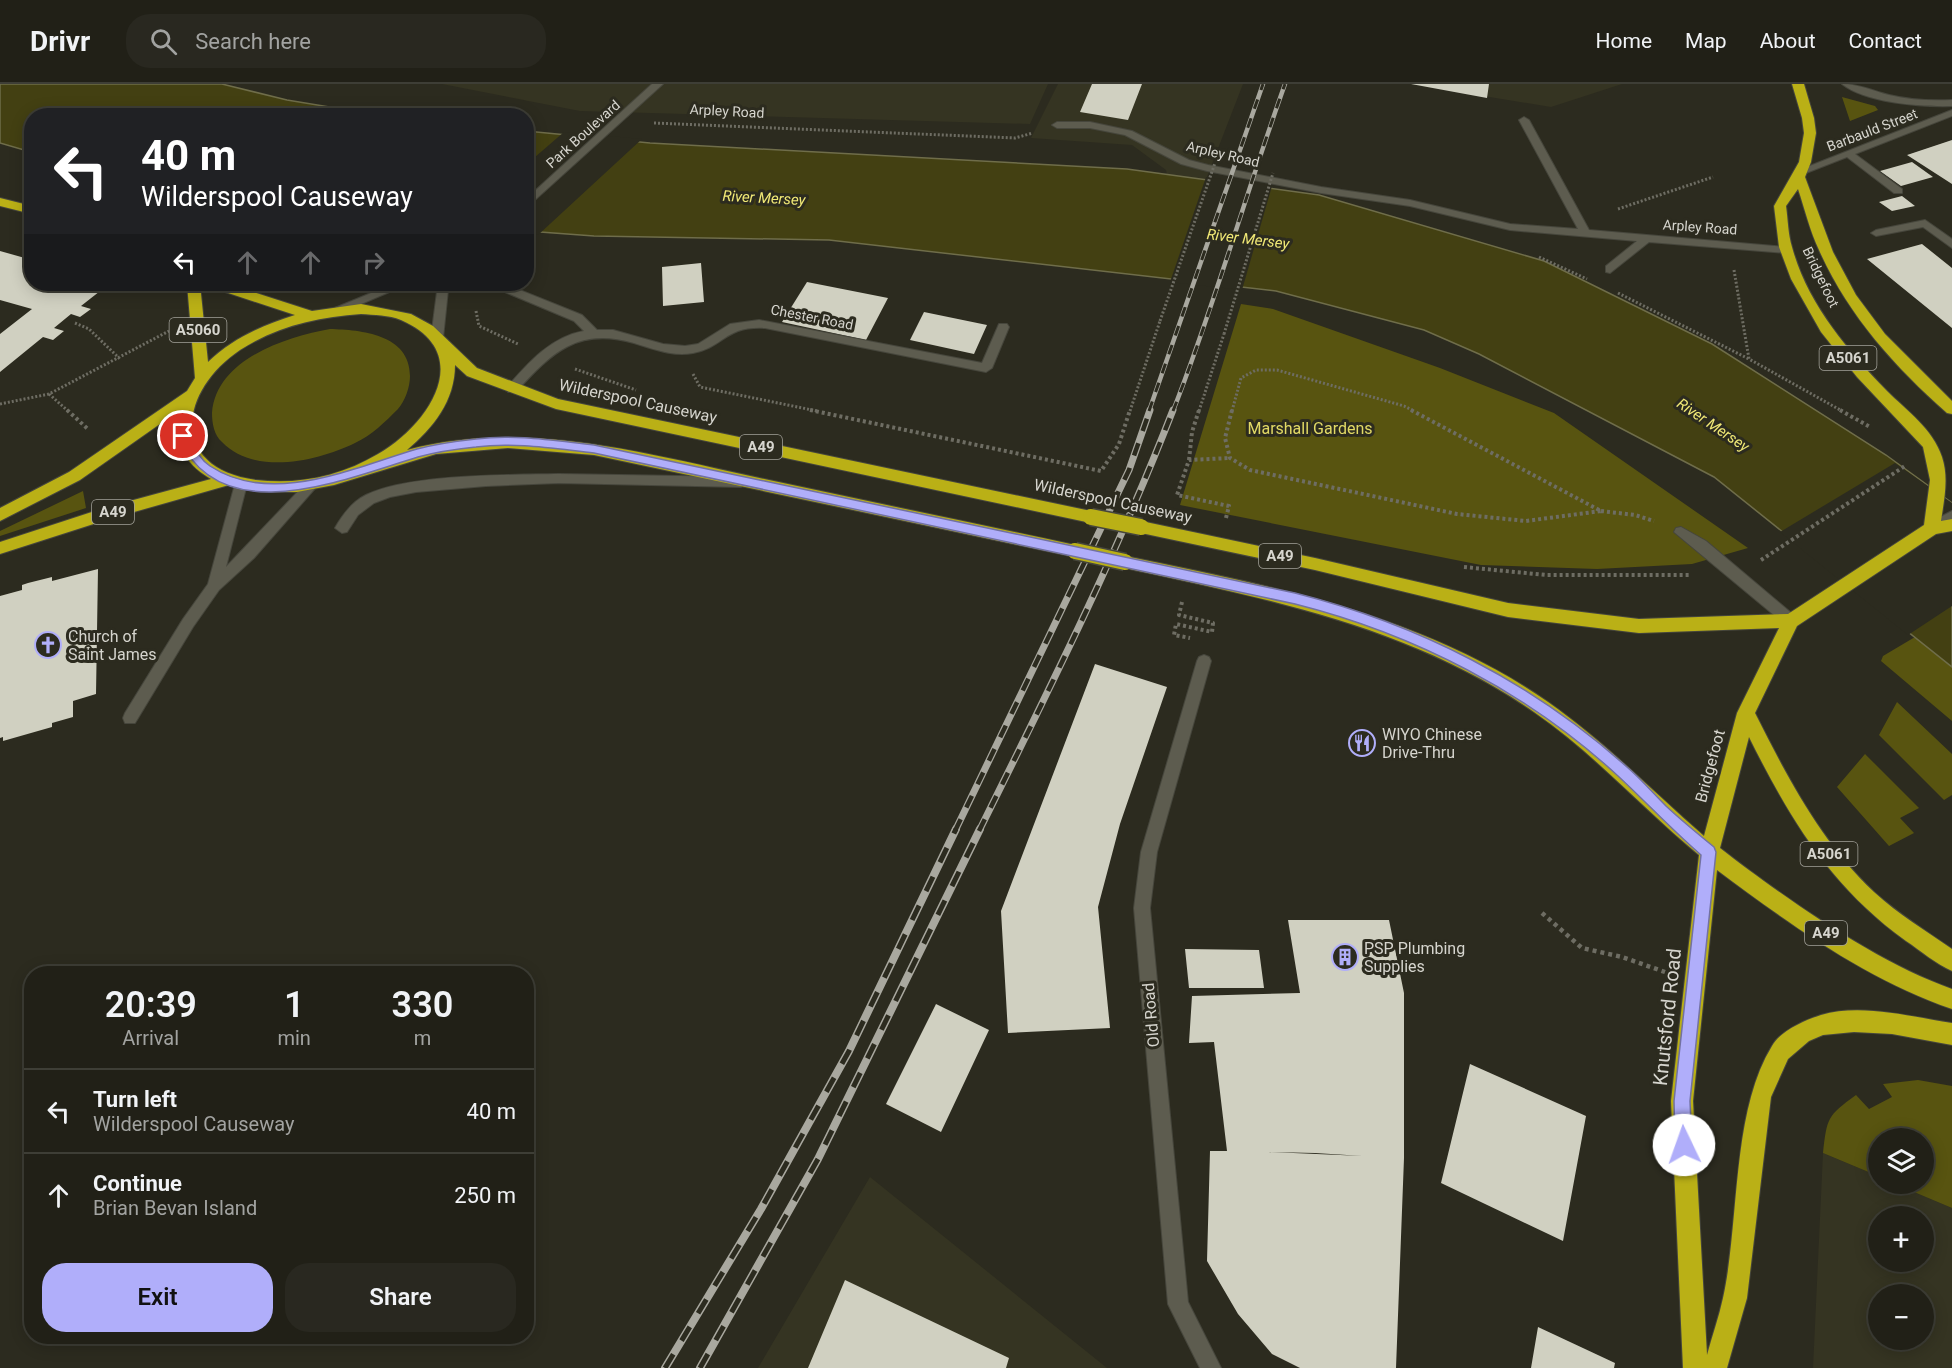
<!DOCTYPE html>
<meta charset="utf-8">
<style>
body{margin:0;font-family:Roboto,sans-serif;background:#292820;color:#f1f3f6;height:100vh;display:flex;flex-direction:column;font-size:22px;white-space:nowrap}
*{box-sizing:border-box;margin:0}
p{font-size:20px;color:#a2a3a1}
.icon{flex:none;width:33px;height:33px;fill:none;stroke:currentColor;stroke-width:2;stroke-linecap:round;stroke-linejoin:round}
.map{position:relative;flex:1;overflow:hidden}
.drawer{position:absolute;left:24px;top:882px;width:510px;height:378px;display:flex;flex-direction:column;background:#212017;border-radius:24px;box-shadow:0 3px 15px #0003,0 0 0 2px #3e3e36}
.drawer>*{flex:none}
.guide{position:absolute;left:24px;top:24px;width:510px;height:183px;border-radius:24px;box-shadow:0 3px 15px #0003,0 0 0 2px #3e3e36;background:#202124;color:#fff;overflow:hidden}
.controls{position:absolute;left:1868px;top:1044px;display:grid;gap:12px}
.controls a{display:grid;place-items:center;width:66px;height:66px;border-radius:50%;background:#212017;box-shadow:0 3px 15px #0003,0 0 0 2px #3e3e36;font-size:30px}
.pin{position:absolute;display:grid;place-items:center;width:51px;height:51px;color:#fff;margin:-26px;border:3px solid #fff;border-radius:50%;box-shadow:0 2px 6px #0007}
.me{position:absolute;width:66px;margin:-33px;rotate:357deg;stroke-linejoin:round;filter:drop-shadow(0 0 4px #0008)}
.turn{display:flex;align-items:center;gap:21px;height:126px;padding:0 18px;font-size:27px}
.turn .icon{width:78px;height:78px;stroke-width:2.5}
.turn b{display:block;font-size:42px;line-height:51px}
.lanes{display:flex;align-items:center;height:57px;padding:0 18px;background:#0003;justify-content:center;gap:30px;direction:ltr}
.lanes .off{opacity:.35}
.eta{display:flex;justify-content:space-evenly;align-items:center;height:102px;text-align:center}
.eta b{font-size:36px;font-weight:600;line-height:42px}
.action{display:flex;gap:12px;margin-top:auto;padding:12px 18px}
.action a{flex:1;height:69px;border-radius:24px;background:#b0aefa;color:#111;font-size:24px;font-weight:600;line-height:69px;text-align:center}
.action a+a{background:#292820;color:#f1f3f6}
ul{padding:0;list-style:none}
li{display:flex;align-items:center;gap:18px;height:84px;padding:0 18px;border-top:2px solid #3e3e36}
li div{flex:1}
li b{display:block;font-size:22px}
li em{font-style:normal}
header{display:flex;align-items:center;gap:36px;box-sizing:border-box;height:84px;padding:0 30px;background:#212017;border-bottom:2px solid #3e3e36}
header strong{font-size:28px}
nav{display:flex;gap:33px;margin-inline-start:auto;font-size:21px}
.search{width:420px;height:54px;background:#292820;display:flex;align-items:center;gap:15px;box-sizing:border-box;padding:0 21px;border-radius:24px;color:#a2a3a1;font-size:22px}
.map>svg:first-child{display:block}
.built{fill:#353422;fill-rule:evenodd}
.green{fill:#585410}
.water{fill:#434012;stroke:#6f6d4a;stroke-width:1.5}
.pier{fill:#2c2b1f}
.building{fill:#d0d0c1;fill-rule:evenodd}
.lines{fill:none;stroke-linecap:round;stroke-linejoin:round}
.minor-casing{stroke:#46463c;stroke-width:2}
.highway-casing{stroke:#46463c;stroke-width:2}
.path-far2{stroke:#6e6d63;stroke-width:3;stroke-dasharray:2 2;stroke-linecap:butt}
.path-far1{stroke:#6e6d63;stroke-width:4;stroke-dasharray:3 3;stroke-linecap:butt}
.path{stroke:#6e6d63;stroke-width:4.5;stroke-dasharray:4 4;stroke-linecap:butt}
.minor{fill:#5d5c4f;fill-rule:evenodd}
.highway{fill:#bab016;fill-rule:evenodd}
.rail-far2-casing{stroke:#a9a89f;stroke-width:4.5}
.rail-far1-casing{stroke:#a9a89f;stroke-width:7}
.rail-casing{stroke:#a9a89f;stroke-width:8}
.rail-far2{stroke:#2c2b1f;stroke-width:3;stroke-dasharray:10;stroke-linecap:butt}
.rail-far1{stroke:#2c2b1f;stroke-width:4.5;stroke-dasharray:13;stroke-linecap:butt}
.rail{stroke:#2c2b1f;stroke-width:5;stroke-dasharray:16;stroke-linecap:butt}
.highway-bridge-casing{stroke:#46463c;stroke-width:19;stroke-linecap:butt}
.path-bridge{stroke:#6e6d63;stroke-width:3;stroke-dasharray:2 2;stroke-linecap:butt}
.highway-bridge{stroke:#bab016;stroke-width:16}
.route{fill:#b0aefa;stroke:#7271a2;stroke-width:1.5}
.labels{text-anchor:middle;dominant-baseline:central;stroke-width:6;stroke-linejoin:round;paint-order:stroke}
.far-street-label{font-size:14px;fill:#d6d5ce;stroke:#2c2b1f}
.far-water-label{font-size:15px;font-style:italic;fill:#f1e976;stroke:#2c2b1f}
.shield{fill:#2c2b1f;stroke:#a3a29a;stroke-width:1.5}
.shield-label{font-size:15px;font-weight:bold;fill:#d6d5ce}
.street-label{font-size:16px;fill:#d6d5ce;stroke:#2c2b1f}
.park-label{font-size:16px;fill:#e1d965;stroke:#2c2b1f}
.poi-label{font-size:16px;fill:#d6d5ce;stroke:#2c2b1f;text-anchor:start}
.near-street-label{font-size:20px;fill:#d6d5ce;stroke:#2c2b1f}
</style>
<header>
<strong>Drivr</strong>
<div class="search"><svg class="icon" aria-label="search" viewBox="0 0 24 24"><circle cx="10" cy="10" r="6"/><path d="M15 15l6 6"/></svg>Search here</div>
<nav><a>Home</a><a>Map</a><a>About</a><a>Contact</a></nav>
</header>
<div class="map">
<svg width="1952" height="1284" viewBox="0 0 1952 1284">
<rect width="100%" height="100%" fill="#2c2b1f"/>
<!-- built -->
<path class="built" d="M442,0h606l-18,40 -450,-13z
M1058,0h185l-38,98 -37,-3 -2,-9 -34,-25 -101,-7z
M1411,0h211l-71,23z
M1823,1069l55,23v8h17l57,24v160h-139zM1878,1132h45v46h-45zM1878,1210h45v46h-45z
M870,1093l237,191h-349z"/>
<!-- green -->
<path class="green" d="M1842,13l33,9 3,4 -28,11z
M1241,220l32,5 167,59 114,45 194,135 -56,16 -95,5 -116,-4 -301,-60z
M330,245c31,1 80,5 80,47 0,11 -5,25 -12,33 -13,13 -26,26 -43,34 -37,18 -100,33 -133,-1 -8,-7 -10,-19 -10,-29 4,-54 74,-76 118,-84z
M83,407l3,17 -86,28v-5z
M1915,553l37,30v54l-71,-60 2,-5z
M1897,618l55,52v41l-8,5 -65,-65z
M1865,670l54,54 -19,10 14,15 -25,13 -52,-59z
M1918,996l34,6v122l-57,-24h28v-46h-45v38l-55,-23c4,-35 4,-37 33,-58l13,14 23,-12 -9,-13z"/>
<!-- water -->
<path class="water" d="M0,0h222l65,16 91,15 -346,1 -1,36 -31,-9z
M526,47l124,12 477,26 192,26 225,66 168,83 174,111 66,48v164l-238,-190 -235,-123 -55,-24 -148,-39 -447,-51 -235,-4 -67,-5z"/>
<!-- pier -->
<path class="pier" d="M564,48l78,7 -104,96 -12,-1 1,-70z
M1206,93l66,9 -30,104 -72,-8z
M1895,379l57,40v103l-44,29 -128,-103z"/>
<!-- building -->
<path class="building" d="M1092,0h50l-14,36 -48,-8z
M1411,0h78l-2,14z
M1952,56v44l-45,-29z
M1912,78l21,15 -32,9 -21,-15z
M1902,112l13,10 -23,5 -13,-9z
M1922,160l30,24v60l-85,-69z
M0,167l32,9v24h77l-28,22 10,3 -11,8 -9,-3 -17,14 10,3 -11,9 -10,-3 -43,35v-38l32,-25 -32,-9z
M701,179l3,39 -41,4 -1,-39z
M807,198l81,16 -22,42 -84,-18z
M924,228l63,13 -13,29 -64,-14z
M98,485l-2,125 -23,7v16l-21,6v4l-49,14v-4l-3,1v-142l22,-6v-5l6,-2 24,-6v4z
M1095,580l72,23 -47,137 -22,83 12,121 -102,5 -7,-122z
M1288,836h101l15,73v165l-8,210h-96l-28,-14 -34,-40 -31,-53 3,-110h17l-13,-109 -25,1 3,-47 108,-3zM1268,1068l47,1 48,3z
M1185,865l74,1 5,38h-75z
M936,920l53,26 -48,102 -55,-28z
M1470,980l116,52 -23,125 -122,-58z
M845,1196l164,78 -3,10h-198z
M1538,1243l77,36 -1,5h-83z"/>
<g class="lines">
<defs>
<path id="minor" d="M652,0h11l-137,124v-9z
M1842,0c17,0 31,7 47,11 21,5 42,6 63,5v6c-30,1 -86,-3 -110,-22z
M1952,26v6l-97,38 47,35v4h-8l-47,-36 -41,16 -9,-2z
M1524,33l5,3 60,110 197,17 6,3 -6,3 -137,-11 -39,31 -4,-1v-6l31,-25 -127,-11 -100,-24 -89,-13 -114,-22 -26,-7 -56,-29 -35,-7h-33l-5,-3 5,-3h33l42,9 57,29 19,5 113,22 89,13 100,24 68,5 -59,-109z
M1925,136l27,19v9l-29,-21 -47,9 -5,-3 5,-3z
M393,200h15l-68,29 -4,1 -6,-4z
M438,200h67l77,31 15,15h16l50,14 22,2 13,-2 32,-20 29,-4 223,43 17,-39h8l2,3 -17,41 -6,4 -221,-44c-41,-2 -40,19 -72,25 -20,4 -39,-4 -59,-10 -56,-16 -82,9 -118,49h-8v-6c21,-24 43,-49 76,-55l-10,-10 -74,-31h-52l-5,48 -2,3h-8l-2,-3z
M559,390l182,3 6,5 -6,5 -182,-4 -73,3 -70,6 -26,5 -16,6 -16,12 -11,17 -5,1 -7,-5c8,-14 17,-26 31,-33 42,-21 144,-20 193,-21z
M241,395l6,5 -21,83 81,-85h10l1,3 -64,73 -35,32 -26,37 -58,96h-10l-2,-5 2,-5 58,-94 25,-35 27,-100z
M1952,427v11l-15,10h-10l-2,-4 2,-4z
M1681,443l25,14 90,76 2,4 -2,4h-10l-112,-93 2,-4z
M1204,571l5,2 2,4 -54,191 -7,56 38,394 33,66h-21l-32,-64 -34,-396 7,-56 56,-191 2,-4z"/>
<path id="highway" d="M1792,0h12l10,34 2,15 -5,29 -6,15 28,75 23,43 29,39 67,67v13l-5,-1c-53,-47 -99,-98 -128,-163 -9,-19 -14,-40 -21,-61l-12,17c2,14 2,28 6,41 15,56 55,103 95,144 20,20 46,38 55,66 7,21 2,43 -1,64l11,-2v12l-16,3 -139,92 -42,87c32,64 66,129 119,179 24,22 52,39 78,57v22c-16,-7 -31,-20 -46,-30 -76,-55 -116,-122 -157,-204l-29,111c63,49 157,115 232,141v20c-85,-29 -164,-86 -235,-139l-24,231 14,254c5,-19 12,-38 16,-57 17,-77 8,-185 49,-252 8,-15 33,-26 49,-31 40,-12 91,2 131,8v22l-60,-11 -38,-2 -31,3 -14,6 -21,18 -17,38 -24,201 -20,70h-44l-12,-267 28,-246c-56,-46 -104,-101 -165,-143 -122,-85 -266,-113 -409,-144l-8,-6 8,-6c147,30 298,59 423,146 57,40 104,89 156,134l33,-123 42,-85 -140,5 -131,-16 -193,-47 -174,-37 -8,-6 8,-6 174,37 193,45 131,16 149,-5 136,-89 6,-45 -7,-33 -66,-70 -36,-45 -30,-53 -12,-32 -5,-41 25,-44 5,-29 -2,-15z
M0,114l32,8v8l-32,-8z
M187,200h13l8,78c25,-24 55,-37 87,-47l-85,-28 -1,-3h19l84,27 49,-7 50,10 22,12 44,42 81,31 533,112 8,6 -8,6 -535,-114 -89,-33 -12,-11c0,36 -22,63 -48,85 121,-32 242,5 362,30 102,22 204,43 306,65l8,6 -8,6 -481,-102 -86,-7 -72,6 -102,31 -37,7h-37l-31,-7 -123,35 -106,34v-12l104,-34 107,-29c-25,-14 -40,-38 -34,-67l-97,68 -80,41v-13l69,-36 118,-81 8,-13zM361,230c13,1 28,1 40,6 76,33 28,105 -23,134 -37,22 -79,31 -122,26 -88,-12 -77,-89 -16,-130 37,-24 78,-33 121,-36z"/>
</defs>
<!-- minor casing -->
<use href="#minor" class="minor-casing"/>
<!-- highway casing -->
<use href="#highway" class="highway-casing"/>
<!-- path-far2 -->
<path class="path-far2" d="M654,39l361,15 18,-5
M1618,125l95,-32
M1539,173l48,22
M1734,186l15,89 93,52
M1618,209l131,66
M476,227l3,15 39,18
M75,239l14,6 31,30
M575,285l61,21
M693,290l7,13 117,24
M49,310l19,17
M0,320l49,-10 120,-63
M1130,327l30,-90
M1199,327l25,-77
M1232,327l9,-33 15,-8h21l127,36 10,5"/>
<!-- path-far1 -->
<path class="path-far1" d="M67,326l22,20
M810,326l291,61 18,-27 11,-34
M1232,326l-7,28 5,20 20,12 207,44 69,7 75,-10
M1411,326l190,101
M1840,326l30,17
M1189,376l3,-28 7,-22
M1601,427l34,4 19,6
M1226,434l3,-12 -52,-11 12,-35 41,-2
M1761,476l144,-94
M1464,483l82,8h144
M1182,518l-3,13 34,8 -1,9 -36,-8 -2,11 16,3"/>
<!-- path -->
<path class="path" d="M1542,829l40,35 40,9 43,15"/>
<!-- minor -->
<use href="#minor" class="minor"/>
<!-- highway -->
<use href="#highway" class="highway"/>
<defs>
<path id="rail-far2" d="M1149,327l114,-327
M1173,327c42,-107 73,-218 112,-327"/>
<path id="rail-far1" d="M955,747l174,-361 21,-60
M979,747c69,-139 138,-277 194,-421"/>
<path id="rail" d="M665,1284l96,-159 88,-158 107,-222
M700,1284l118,-209 162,-330"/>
</defs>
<!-- rail-far2 casing -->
<use href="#rail-far2" class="rail-far2-casing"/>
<!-- rail-far1 casing -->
<use href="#rail-far1" class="rail-far1-casing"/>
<!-- rail casing -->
<use href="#rail" class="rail-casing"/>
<!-- rail-far2 -->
<use href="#rail-far2" class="rail-far2"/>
<!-- rail-far1 -->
<use href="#rail-far1" class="rail-far1"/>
<!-- rail -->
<use href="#rail" class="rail"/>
<defs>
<path id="highway-bridge" d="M1091,433l50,10
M1075,467l50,11"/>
</defs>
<!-- highway-bridge casing -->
<use href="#highway-bridge" class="highway-bridge-casing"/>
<!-- path-bridge -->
<path class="path-bridge" d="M1160,237l55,-158
M1224,250l49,-161"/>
<!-- highway-bridge -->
<use href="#highway-bridge" class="highway-bridge"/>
</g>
<!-- route -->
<path class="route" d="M183,347l4,2c7,12 11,25 23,33 62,41 145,1 207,-17 19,-5 40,-8 59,-10 39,-5 80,2 118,6l701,148c123,31 237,89 332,174 14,12 26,26 39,39 15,14 32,28 48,41l2,5 -26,249 2,44 -2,6 -6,3 -6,-3 -3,-6 -1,-44 27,-246c-29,-25 -55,-53 -83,-79 -91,-84 -204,-142 -323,-172l-701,-151c-38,-4 -79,-11 -118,-6 -19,2 -40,5 -58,10 -73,22 -199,76 -240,-21z"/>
<!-- icons -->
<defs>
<symbol id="church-ring" viewBox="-11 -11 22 22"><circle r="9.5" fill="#2c2b1f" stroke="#b0aefa" stroke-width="1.5"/><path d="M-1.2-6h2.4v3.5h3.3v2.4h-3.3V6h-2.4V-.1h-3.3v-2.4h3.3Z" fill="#b0aefa"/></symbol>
<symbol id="restaurant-ring" viewBox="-11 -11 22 22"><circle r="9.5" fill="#2c2b1f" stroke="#b0aefa" stroke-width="1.5"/><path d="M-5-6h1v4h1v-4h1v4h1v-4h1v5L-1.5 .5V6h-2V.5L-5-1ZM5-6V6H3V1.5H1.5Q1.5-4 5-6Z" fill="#b0aefa"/></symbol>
<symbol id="building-ring" viewBox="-11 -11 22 22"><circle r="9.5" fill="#2c2b1f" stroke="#b0aefa" stroke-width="1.5"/><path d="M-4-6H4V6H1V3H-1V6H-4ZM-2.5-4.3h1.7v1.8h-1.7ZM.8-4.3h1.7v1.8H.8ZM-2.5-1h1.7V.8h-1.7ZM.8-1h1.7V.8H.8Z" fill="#b0aefa"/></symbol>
</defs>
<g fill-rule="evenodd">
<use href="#church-ring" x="33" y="546" width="30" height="30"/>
<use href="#restaurant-ring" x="1347" y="644" width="30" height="30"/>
<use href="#building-ring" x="1330" y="858" width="30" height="30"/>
</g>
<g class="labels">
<!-- far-street labels -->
<g class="far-street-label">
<text transform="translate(727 27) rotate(3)">Arpley Road</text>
<text transform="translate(1872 46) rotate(-21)">Barbauld Street</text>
<text transform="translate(583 50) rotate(-42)">Park Boulevard</text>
<text transform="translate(1223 70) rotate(13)">Arpley Road</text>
<text transform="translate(1700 143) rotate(4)">Arpley Road</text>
<text transform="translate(1821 193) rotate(64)">Bridgefoot</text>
<text transform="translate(812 233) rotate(11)">Chester Road</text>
</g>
<!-- far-water labels -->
<g class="far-water-label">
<text transform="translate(764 114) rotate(3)">River Mersey</text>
<text transform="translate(1248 155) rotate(7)">River Mersey</text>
<text transform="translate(1713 341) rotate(34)">River Mersey</text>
</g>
<!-- shield labels -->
<g class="shield">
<rect x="169.5" y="234" width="57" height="24" rx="4.5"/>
<rect x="1819.5" y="262" width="57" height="24" rx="4.5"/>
<rect x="740" y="351" width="42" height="24" rx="4.5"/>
<rect x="92" y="416" width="42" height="24" rx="4.5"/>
<rect x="1259" y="460" width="42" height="24" rx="4.5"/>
<rect x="1800.5" y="758" width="57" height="24" rx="4.5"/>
<rect x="1805" y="837" width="42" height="24" rx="4.5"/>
</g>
<g class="shield-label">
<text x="198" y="246">A5060</text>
<text x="1848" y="274">A5061</text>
<text x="761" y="363">A49</text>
<text x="113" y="428">A49</text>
<text x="1280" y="472">A49</text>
<text x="1829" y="770">A5061</text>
<text x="1826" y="849">A49</text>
</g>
<!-- street labels -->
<g class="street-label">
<text transform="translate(638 317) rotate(12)">Wilderspool Causeway</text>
<text transform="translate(1113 417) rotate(12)">Wilderspool Causeway</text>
<text transform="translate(1710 682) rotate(-75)">Bridgefoot</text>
<text transform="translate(1151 931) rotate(-95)">Old Road</text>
</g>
<!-- park labels -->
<g class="park-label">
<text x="1310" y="344">Marshall Gardens</text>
</g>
<!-- poi labels -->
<g class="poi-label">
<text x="68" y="552">Church of<tspan x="68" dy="18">Saint James</tspan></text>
<text x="1382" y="650">WIYO Chinese<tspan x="1382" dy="18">Drive-Thru</tspan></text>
<text x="1364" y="864">PSP Plumbing<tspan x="1364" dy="18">Supplies</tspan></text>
</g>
<!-- near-street labels -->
<g class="near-street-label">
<text transform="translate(1667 933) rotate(-84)">Knutsford Road</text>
</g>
</g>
</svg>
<div class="controls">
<a><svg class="icon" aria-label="layers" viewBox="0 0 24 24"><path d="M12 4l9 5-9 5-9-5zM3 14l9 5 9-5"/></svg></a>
<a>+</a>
<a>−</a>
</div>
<div class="pin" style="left:183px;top:352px;background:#d93025"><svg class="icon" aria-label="arrive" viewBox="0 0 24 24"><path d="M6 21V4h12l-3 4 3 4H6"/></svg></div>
<svg class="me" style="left:1684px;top:1061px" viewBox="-20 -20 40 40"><circle r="19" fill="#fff"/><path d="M0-13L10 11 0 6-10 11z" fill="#b0aefa"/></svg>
<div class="guide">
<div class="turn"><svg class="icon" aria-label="left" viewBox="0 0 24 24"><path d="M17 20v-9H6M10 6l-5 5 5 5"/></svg><div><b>40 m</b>Wilderspool Causeway</div></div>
<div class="lanes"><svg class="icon" aria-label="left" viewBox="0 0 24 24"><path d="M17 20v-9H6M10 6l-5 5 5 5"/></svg><svg class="icon off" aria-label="ahead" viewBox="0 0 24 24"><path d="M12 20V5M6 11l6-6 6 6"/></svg><svg class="icon off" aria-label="ahead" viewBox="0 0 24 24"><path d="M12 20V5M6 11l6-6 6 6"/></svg><svg class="icon off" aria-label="right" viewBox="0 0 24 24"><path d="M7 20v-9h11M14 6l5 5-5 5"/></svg></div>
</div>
<section class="drawer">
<div class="eta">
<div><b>20:39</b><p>Arrival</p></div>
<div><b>1</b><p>min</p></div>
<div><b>330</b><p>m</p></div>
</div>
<ul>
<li><svg class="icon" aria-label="left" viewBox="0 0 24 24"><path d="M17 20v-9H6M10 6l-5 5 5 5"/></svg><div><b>Turn left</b><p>Wilderspool Causeway</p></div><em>40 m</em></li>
<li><svg class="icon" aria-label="ahead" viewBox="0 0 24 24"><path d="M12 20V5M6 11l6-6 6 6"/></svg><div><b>Continue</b><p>Brian Bevan Island</p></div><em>250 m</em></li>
</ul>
<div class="action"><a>Exit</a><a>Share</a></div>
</section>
</div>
